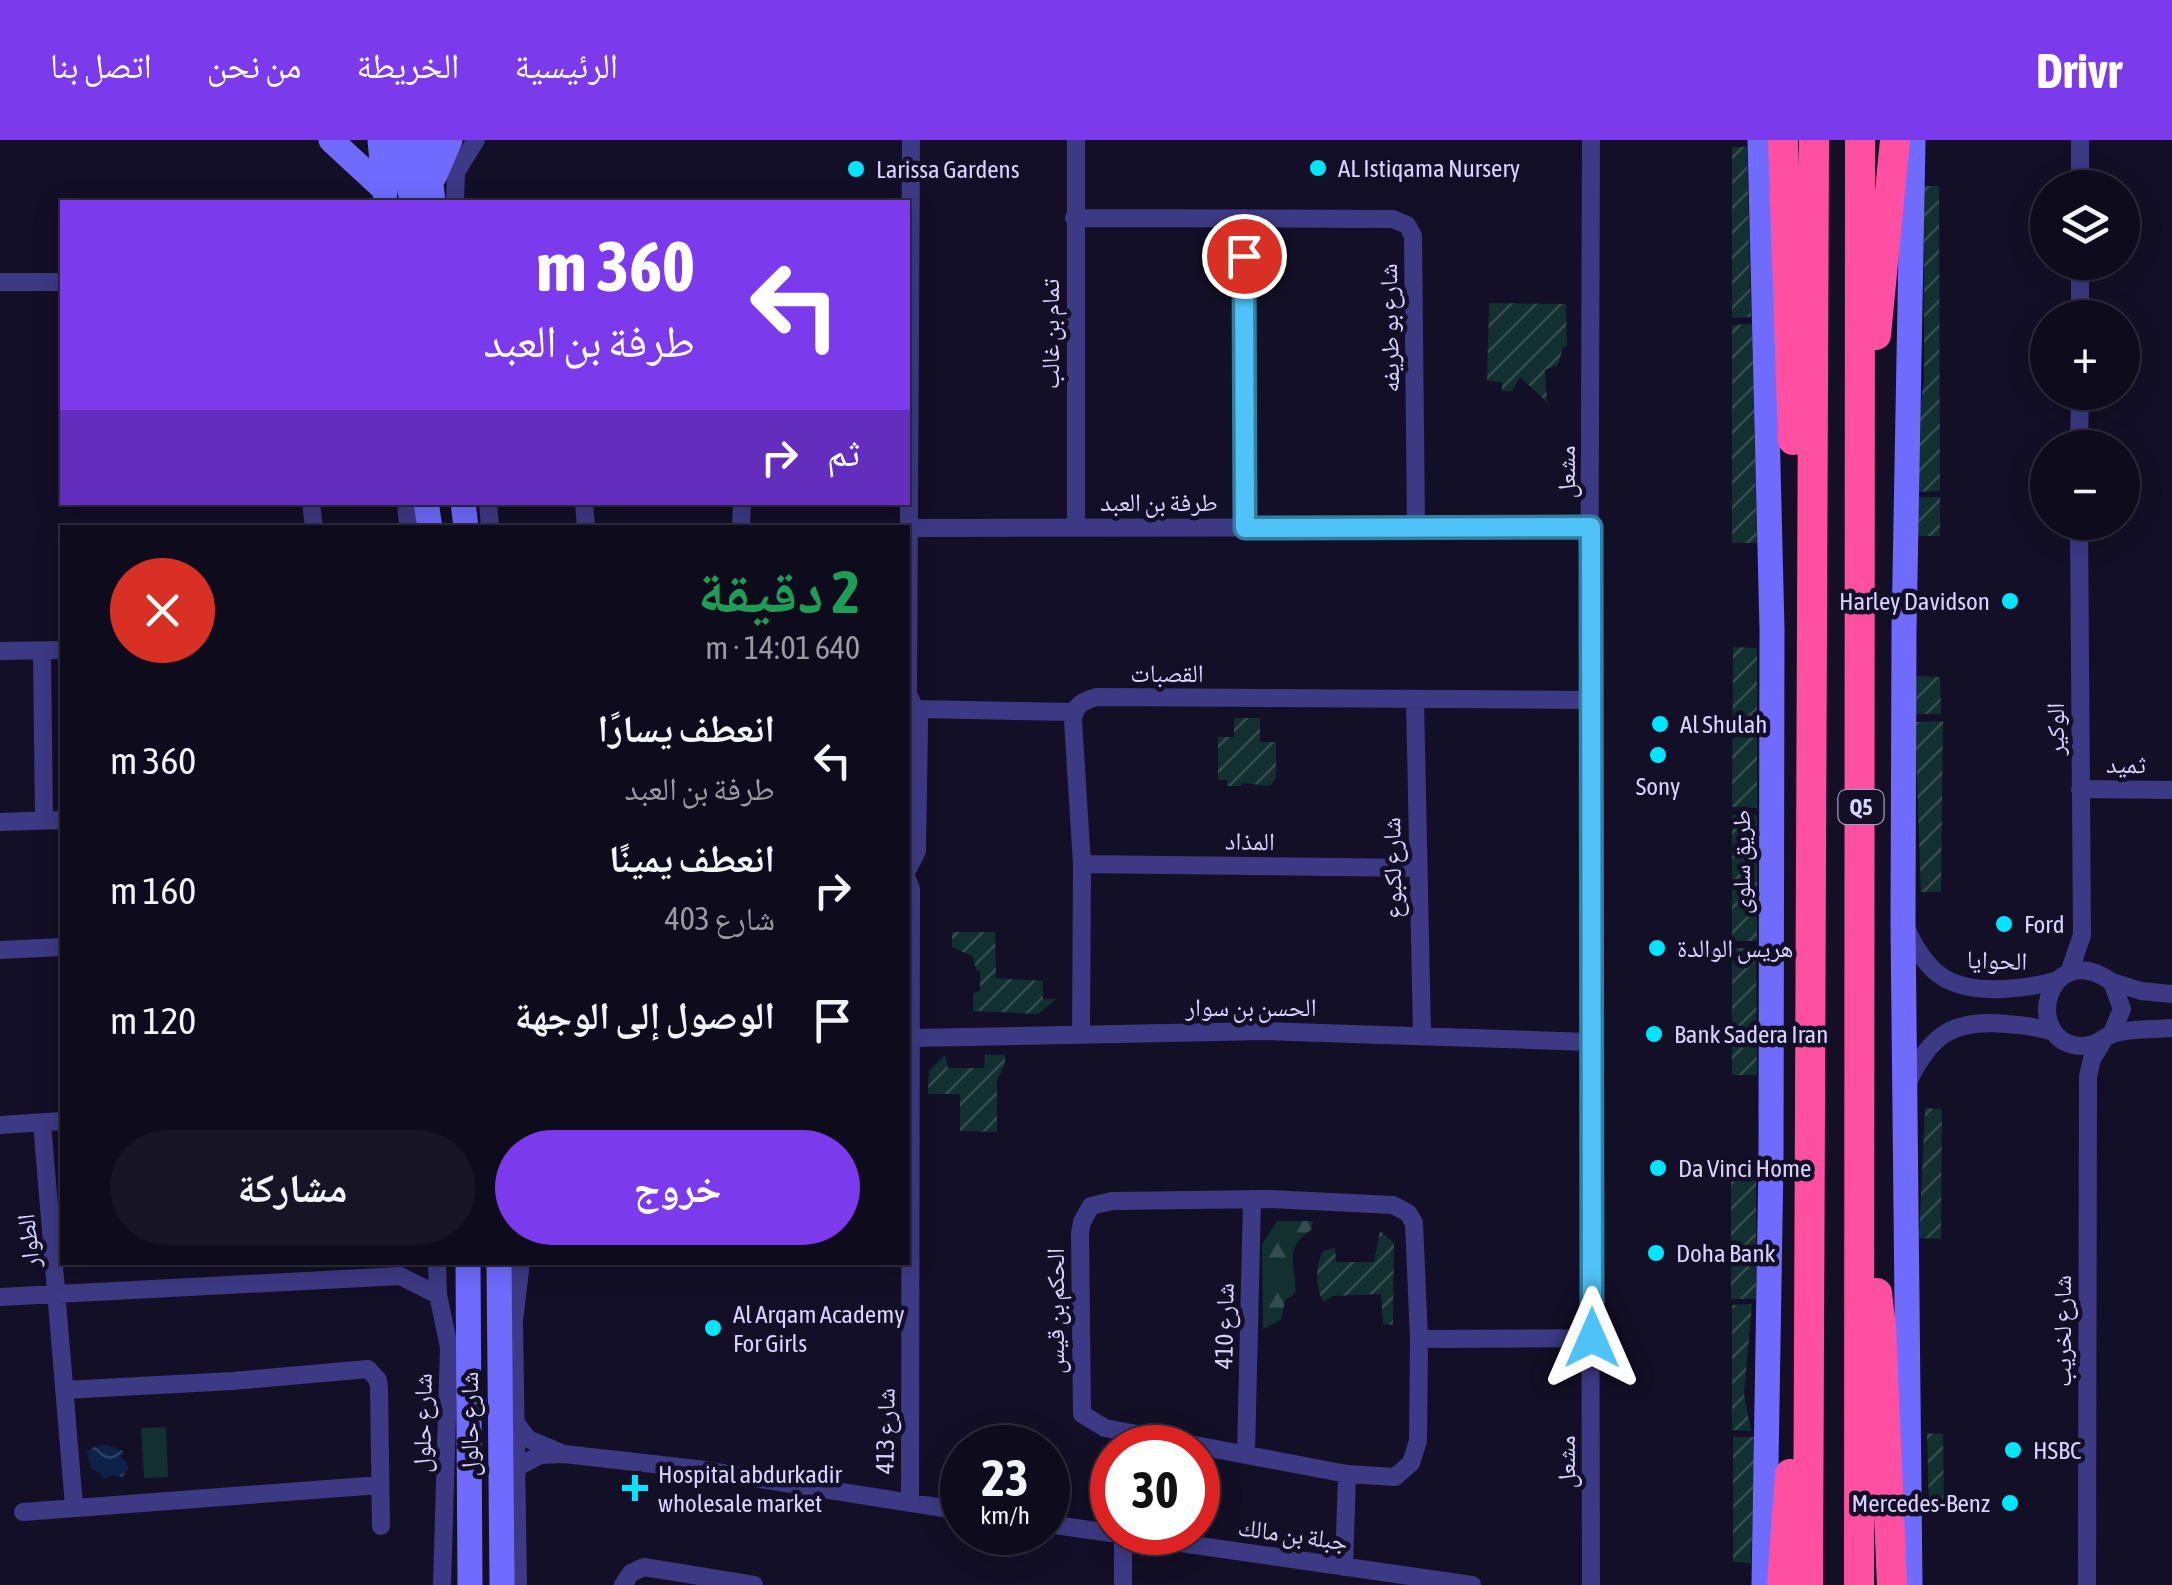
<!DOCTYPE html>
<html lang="ar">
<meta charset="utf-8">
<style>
body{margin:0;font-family:"Asap Condensed","Noto Naskh Arabic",sans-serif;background:#171425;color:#f1f3f6;direction:rtl;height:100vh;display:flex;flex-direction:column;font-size:38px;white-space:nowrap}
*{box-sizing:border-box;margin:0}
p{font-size:32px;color:#9b9ba3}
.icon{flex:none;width:55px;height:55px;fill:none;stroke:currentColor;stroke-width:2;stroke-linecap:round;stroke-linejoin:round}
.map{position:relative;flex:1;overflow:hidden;direction:ltr}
.side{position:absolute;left:60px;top:385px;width:850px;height:740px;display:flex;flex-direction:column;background:#0e0b1c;border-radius:0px;box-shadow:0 5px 25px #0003,0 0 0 2px #2e2b3b;direction:rtl}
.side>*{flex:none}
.banner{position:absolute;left:60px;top:60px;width:850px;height:305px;border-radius:0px;box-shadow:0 5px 25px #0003,0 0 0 2px #2e2b3b;direction:rtl;background:#7c3aed;color:#fff;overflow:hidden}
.fabs{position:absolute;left:2030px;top:30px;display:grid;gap:20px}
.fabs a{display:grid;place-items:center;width:110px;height:110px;border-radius:50%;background:#0e0b1c;box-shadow:0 5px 25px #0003,0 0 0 2px #2e2b3b;font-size:50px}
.speed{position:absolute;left:940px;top:1285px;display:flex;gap:20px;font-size:50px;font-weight:700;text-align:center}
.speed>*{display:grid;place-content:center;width:130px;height:130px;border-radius:50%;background:#0e0b1c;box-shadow:0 5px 25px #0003,0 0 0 2px #2e2b3b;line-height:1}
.speed small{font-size:25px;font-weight:400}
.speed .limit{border:15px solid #d22;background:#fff;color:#111}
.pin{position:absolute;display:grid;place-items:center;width:85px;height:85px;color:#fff;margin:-42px;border:5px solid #fff;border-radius:50%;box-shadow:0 2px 10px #0007}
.me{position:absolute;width:110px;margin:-55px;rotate:0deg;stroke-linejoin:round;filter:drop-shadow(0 0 8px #0008)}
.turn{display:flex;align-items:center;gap:35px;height:210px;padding:0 50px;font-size:45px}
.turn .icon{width:130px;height:130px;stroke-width:2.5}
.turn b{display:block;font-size:70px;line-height:85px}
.then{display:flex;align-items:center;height:95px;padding:0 50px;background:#0003;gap:20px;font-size:38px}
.round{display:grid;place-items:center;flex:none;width:105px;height:105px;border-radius:52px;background:#171425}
.summary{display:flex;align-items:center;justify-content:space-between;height:170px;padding:0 50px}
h1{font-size:60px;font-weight:700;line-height:75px;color:#1e9e55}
.action{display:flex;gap:20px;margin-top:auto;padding:20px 50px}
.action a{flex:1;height:115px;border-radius:60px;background:#7c3aed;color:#fff;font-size:40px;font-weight:700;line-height:115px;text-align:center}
.action a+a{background:#171425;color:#f1f3f6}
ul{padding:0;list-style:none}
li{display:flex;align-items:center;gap:30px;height:130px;padding:0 50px}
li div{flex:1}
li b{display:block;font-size:38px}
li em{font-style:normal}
header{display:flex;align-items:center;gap:60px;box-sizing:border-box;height:140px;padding:0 50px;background:#7c3aed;color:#fff}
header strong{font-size:48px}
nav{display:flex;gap:55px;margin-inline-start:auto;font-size:35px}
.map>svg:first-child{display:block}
.forest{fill:url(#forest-firs)}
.garden{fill:url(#garden-furrows)}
.pitch{fill:#12302f}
.water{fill:url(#water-waves)}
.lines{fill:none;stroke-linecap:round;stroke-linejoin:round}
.minor{stroke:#3d3a85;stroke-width:18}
.secondary{stroke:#6f6bff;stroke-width:25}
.motorway{stroke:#ff4fa3;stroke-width:30}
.route-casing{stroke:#337fa1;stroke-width:25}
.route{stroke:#4fc3f7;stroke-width:18}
.poi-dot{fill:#00e5ff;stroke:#130f26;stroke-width:4}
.labels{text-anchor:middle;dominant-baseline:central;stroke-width:9;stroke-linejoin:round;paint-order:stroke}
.shield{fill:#130f26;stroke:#9e99be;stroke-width:2.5}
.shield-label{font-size:22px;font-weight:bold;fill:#d9d4ff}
.poi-label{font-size:25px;fill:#d9d4ff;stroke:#130f26;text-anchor:start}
.street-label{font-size:25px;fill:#d9d4ff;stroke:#130f26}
</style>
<header>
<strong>Drivr</strong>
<nav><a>الرئيسية</a><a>الخريطة</a><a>من نحن</a><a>اتصل بنا</a></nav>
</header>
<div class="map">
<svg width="2172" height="1445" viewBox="0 0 2172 1445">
<defs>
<pattern id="forest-firs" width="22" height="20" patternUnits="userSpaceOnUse" patternTransform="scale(2.5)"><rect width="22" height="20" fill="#12302f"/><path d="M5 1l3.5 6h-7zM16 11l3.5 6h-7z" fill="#344d4e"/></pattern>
<pattern id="garden-furrows" width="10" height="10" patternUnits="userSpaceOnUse" patternTransform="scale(2.5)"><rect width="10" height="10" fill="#12302f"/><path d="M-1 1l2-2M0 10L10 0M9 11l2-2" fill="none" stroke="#344d4e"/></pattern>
<pattern id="water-waves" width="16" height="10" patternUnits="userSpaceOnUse" patternTransform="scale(2.5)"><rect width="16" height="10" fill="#0c2248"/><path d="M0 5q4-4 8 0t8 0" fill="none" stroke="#2f4163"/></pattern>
</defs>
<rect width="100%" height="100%" fill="#130f26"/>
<!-- forest -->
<path class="forest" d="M1277,1081h36l-2,9c-29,19 -14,35 -16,63l-10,8 -4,19 -18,9 -1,-85z"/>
<!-- garden -->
<path class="garden" d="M1732,7h15l4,170 -19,1z
M1924,46h15l1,305 -24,1 1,-62 7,-50z
M1489,163l77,1 1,42 -4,1 -5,18 -13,5 2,32 -27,-25 -8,14h-10v-9l-15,-1z
M1752,184l5,219h-25v-218z
M1916,357h24v39h-25z
M1733,507l24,1v160l-25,-1z
M1916,536l24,1 1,37h-27z
M1234,578h26v24h16v36l-6,8 -28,-3 -1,3h-14v-6h-9v-43h16z
M1943,581l-2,171h-20l-6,-170z
M1732,675h25v126h-25z
M952,792h43l1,46 47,3v18h14l-19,15 -65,-3v-18l7,-2v-20h-3l-5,-15 -20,-9z
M1732,808h24l1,127h-25z
M945,915l3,13h36l1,-13h20v9l-8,16v52l-37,-1v-37h-32l1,-23z
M1925,968l17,1 -1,130 -22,-1z
M1731,1038l25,1v120h-25z
M1380,1091l14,12 -1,82 -10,-1 -2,-30 -48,2 -9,6c-9,-11 -9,-38 -1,-51l12,-3 1,14h38z
M1752,1164l-8,90 7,37 -19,-1v-125z
M1927,1293l16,1 1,73 -10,7 -5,-3z
M1733,1297h22l-4,126 -18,-1z"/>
<!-- pitch -->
<path class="pitch" d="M166,1287l2,50 -24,1 -3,-50z"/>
<!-- water -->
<path class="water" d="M107,1305l16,6 -2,7 5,3 2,8 -6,8 -10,-2 -8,4 -2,-5 -11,-5 -4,-17 7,-5z"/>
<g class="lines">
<!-- minor -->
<path class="minor" d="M2080,0v48
M455,62l1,-30 20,-32
M1074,78l319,1 14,6 6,11 3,289
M1244,78l1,310
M2080,122v56
M0,142h62
M2079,308l1,-56
M311,362l3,26
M406,362l2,26
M488,362l2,26
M584,362l2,26
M1076,387v-387
M741,388l1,-26
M908,388l683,-1
M0,511l62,-1
M42,511l2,169
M908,549l3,-549
M908,554l11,24 -2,133 -9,18
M1415,560l7,334
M918,569l156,3
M2080,649l92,1
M0,682l62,-2
M1082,724l335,4
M908,741l3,8 -1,613
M1907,790c21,46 44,61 95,59 20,-1 37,-3 56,-9
M0,810l62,-3
M2069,833l13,-38 -3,-413
M2112,842l29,9 31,3
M1081,895l1,-171 -9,-144c2,-15 9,-19 24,-23l492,3
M2111,895l11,-26 -10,-27c-66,-47 -91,62 -30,64 12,0 18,-6 28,-11 17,-7 44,-5 62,-7
M913,898l353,-7 323,11
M1907,944c24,-50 45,-65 100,-60 17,1 31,3 47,8
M42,983l32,383
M0,985l62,-4
M1268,1059l125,6 15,8 6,10 5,116 -1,102 -7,22 -16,14 -48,-3 -242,-46 -23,-14 -2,-181 2,-11 9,-16 21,-5z
M437,1122l1,33 11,52 -7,238
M0,1157l400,-21 38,19
M1419,1199l173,-1
M64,1250l169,-9 135,-12 10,11 1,8 2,138
M515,1282l13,17 31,13
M1246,1314l6,-255
M514,1329l26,-14 24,-1 133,15 265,42
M23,1372l357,-27
M1048,1384l424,61
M1344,1427l3,-93
M518,1445l-4,-264 7,-59
M623,1445l8,-12 13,-6 110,18
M1123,1445v-49
M1591,1445l-2,-885 2,-560
M2087,1445l1,-509 4,-17 11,-18"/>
<!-- secondary -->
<path class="secondary" d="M331,0l54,50
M380,0l5,53
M402,0l10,62
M426,0l7,62
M1760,0l12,489 -1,533 -7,423
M434,37l16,-37
M426,362l4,26
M463,362l3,26
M468,1122l2,323
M499,1122l3,323
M1910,1445l-7,-661 1,-293 9,-491"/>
<!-- motorway -->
<path class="motorway" d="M1783,0l10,300
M1876,195l19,-195
M1877,1153l4,34 11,258
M1782,1445l8,-111
M1808,1445l6,-1445
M1859,1445l1,-1445"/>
</g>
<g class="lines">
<defs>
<path id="route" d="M1244,116l1,272 346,-1 1,811"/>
</defs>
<!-- route casing -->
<use href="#route" class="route-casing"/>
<!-- route -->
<use href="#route" class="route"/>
</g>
<!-- markers -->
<g class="poi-dot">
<circle cx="1318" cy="28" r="10"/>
<circle cx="856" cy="29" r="10"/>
<circle cx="2010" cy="461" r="10"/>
<circle cx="1660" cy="584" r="10"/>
<circle cx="1658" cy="615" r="10"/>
<circle cx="2004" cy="784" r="10"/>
<circle cx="1657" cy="808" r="10"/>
<circle cx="1654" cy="894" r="10"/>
<circle cx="1658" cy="1028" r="10"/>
<circle cx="1656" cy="1113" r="10"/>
<circle cx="713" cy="1188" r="10"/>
<circle cx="2013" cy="1310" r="10"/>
<path d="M630 1333h10v10h10v10h-10v10h-10v-10h-10v-10h10z"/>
<circle cx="2010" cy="1363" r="10"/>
</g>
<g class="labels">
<!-- shield labels -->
<rect class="shield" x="1838.5" y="650" width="45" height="34" rx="8"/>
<g class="shield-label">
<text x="1861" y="667">Q5</text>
</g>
<!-- poi labels -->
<g class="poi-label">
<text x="1338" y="28">AL Istiqama Nursery</text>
<text x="876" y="29">Larissa Gardens</text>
<text x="1990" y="461" text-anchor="end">Harley Davidson</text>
<text x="1680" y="584">Al Shulah</text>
<text x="1658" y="646" text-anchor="middle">Sony</text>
<text x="2024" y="784">Ford</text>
<text x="1677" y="808">هريس الوالدة</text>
<text x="1674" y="894">Bank Sadera Iran</text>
<text x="1678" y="1028">Da Vinci Home</text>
<text x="1676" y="1113">Doha Bank</text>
<text x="733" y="1174">Al Arqam Academy<tspan x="733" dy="29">For Girls</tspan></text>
<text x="2033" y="1310">HSBC</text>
<text x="658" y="1334">Hospital abdurkadir<tspan x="658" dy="29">wholesale market</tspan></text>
<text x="1990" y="1363" text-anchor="end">Mercedes-Benz</text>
</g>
<!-- street labels -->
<g class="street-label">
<text transform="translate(1389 188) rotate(-91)">شارع بو طريفه</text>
<text transform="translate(1050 194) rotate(-90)">تمام بن غالب</text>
<text transform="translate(1566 332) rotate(-90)">مشعل</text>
<text x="1159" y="362">طرفة بن العبد</text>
<text x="1167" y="533">القصبات</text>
<text transform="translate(2055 589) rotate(-90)">الوكير</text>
<text transform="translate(2126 624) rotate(1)">ثميد</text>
<text transform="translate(1250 701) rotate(1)">المذاد</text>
<text transform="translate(1741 722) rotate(-90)">طريق سلوى</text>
<text transform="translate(1392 728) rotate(-91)">شارع لكبوع</text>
<text transform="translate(1997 820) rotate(2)">الحوايا</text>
<text x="1251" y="867">الحسن بن سوار</text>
<text transform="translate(28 1101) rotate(-96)">الطوار</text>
<text transform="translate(1055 1171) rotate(-90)">الحكم بن قيس</text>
<text transform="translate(1224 1186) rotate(-89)">شارع 410</text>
<text transform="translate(2062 1191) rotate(-90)">شارع لخريب</text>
<text transform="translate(422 1283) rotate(-89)">شارع حلول</text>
<text transform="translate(469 1284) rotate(-90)">شارع حالول</text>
<text transform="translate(885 1291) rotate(-89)">شارع 413</text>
<text transform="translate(1566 1322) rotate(-90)">مشعل</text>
<text transform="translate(1293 1394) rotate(8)">جبلة بن مالك</text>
</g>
</g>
</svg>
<div class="fabs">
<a><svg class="icon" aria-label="layers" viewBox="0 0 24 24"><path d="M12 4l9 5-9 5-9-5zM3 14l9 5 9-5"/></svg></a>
<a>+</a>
<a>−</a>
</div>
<div class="speed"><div>23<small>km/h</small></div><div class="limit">30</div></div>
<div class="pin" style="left:1244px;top:116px;background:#d93025"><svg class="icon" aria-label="arrive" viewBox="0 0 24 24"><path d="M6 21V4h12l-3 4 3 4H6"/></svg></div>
<svg class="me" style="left:1592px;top:1198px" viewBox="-20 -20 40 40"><path d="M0-17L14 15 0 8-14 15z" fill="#4fc3f7" stroke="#fff" stroke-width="4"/></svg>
<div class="banner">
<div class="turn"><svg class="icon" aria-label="left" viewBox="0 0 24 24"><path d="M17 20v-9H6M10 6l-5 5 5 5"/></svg><div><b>360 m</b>طرفة بن العبد</div></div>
<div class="then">ثم<svg class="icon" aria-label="right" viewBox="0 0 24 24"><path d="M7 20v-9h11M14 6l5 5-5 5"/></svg></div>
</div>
<section class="side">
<div class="summary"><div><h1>2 دقيقة</h1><p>640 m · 14:01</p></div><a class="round" style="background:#d93025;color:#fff"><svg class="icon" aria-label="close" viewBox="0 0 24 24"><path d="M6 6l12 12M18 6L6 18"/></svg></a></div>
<ul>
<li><svg class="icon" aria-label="left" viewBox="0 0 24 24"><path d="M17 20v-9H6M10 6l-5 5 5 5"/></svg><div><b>انعطف يسارًا</b><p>طرفة بن العبد</p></div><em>360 m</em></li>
<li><svg class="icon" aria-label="right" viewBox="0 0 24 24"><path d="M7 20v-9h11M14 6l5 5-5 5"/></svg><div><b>انعطف يمينًا</b><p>شارع 403</p></div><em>160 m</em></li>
<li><svg class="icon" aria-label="arrive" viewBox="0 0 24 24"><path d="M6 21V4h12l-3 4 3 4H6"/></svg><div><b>الوصول إلى الوجهة</b></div><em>120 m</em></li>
</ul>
<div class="action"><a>خروج</a><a>مشاركة</a></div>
</section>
</div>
